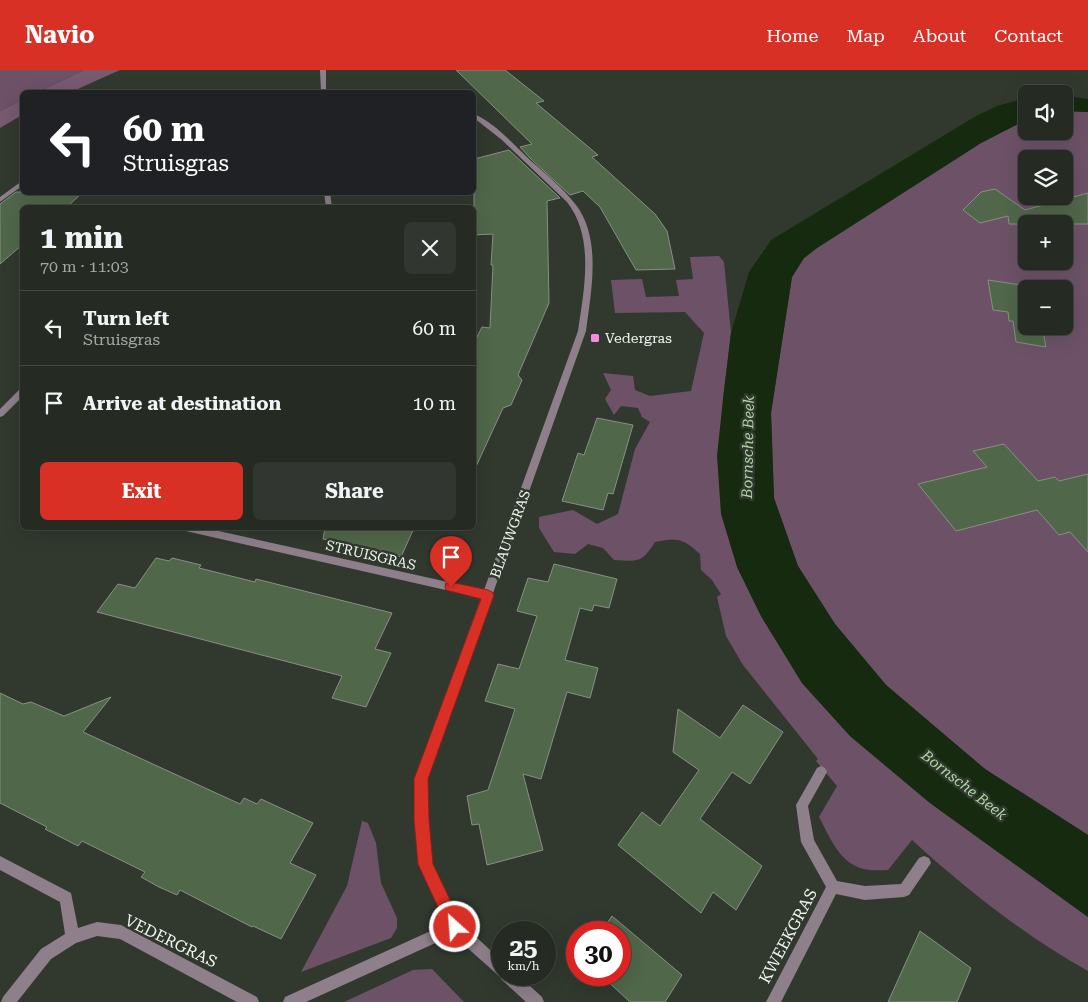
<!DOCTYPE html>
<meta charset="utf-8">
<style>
body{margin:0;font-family:"Roboto Serif",serif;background:#313730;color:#f1f3f6;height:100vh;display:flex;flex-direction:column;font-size:19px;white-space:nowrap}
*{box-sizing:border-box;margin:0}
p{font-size:16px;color:#a3a7a6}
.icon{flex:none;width:28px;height:28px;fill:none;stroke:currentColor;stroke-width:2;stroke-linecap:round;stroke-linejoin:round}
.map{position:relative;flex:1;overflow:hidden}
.side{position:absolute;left:20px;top:135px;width:456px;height:325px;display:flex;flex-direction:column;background:#252b23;border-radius:8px;box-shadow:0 5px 20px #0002,0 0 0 1px #424741}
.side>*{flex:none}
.banner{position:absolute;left:20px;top:20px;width:456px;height:105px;border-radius:8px;box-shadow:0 5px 20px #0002,0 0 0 1px #424741;background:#202124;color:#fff;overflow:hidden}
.tools{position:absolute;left:1018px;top:15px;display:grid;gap:10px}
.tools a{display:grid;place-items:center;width:55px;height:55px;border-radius:8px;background:#252b23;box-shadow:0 5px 20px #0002,0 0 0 1px #424741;font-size:25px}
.speed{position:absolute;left:491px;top:851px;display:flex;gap:10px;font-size:25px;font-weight:700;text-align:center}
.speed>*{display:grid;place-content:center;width:65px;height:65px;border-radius:50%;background:#252b23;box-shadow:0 5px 20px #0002,0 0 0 1px #424741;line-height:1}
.speed small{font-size:12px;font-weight:400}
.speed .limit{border:8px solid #d22;background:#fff;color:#111}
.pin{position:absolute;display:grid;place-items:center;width:42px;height:42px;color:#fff;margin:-51px -21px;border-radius:50% 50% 50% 0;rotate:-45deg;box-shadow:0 0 5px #0007}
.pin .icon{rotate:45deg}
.me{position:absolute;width:55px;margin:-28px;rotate:334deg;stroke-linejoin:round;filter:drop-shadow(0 0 4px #0008)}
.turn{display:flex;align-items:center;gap:18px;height:105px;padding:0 20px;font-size:22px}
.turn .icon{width:65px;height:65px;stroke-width:2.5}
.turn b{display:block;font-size:35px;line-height:42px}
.round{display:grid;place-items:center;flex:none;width:52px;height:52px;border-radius:8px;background:#313730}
.overview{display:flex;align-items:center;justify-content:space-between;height:85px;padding:0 20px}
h1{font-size:30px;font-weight:700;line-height:38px}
.button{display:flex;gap:10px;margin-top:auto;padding:10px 20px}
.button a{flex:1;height:58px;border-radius:8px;background:#d93025;color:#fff;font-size:20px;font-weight:700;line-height:58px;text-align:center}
.button a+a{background:#313730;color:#f1f3f6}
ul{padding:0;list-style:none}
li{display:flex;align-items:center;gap:15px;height:75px;padding:0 20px;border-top:1px solid #424741}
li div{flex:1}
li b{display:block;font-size:19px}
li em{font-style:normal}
header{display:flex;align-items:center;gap:30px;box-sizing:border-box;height:70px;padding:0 25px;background:#d93025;color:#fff}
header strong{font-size:24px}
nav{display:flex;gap:28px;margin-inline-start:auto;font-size:18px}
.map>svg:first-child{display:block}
.green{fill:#6d5267;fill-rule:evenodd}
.forest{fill:#775970}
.water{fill:#162a10}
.building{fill:#50674a;stroke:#879084}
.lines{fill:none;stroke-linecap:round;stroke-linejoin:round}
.street{fill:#8e7f8a;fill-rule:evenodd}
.route{fill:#d93025;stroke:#8d1f18}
.poi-dot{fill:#fc86e4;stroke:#31392f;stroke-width:2}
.labels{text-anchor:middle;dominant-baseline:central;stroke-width:5;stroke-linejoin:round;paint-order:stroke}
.poi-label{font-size:14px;fill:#f0f5ef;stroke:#31392f;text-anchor:start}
.street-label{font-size:14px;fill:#f0f5ef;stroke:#31392f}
.water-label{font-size:15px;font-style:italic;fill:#aed7a3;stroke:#31392f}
.near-street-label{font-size:16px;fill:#f0f5ef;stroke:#31392f}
</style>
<header>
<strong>Navio</strong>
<nav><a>Home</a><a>Map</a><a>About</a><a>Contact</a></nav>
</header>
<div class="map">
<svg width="1088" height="932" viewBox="0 0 1088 932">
<rect width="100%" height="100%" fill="#31392f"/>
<!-- green -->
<path class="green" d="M0,0h84l-46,22h-16v8l-22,11z
M1064,41l24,1v723l-103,-66 -99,-84 -51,-61 -37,-58 -24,-68 -3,-85 21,-136 12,-19 13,-10 164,-105 45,-23v11h38zM1026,89h38v37h-38zM1026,154h38v37h-38zM1026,219h38v37h-38z
M719,186l5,6 7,71 -8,66 14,168 24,49 41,67 48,53 80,67 158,114v54c-64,-36 -121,-81 -176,-131l-24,30c-8,0 -17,1 -24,-1 -25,-6 -34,-32 -45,-52l18,-31 -21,-25 2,-2 -75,-94 -17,-29 -9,-39 4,-3 -9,-14 -11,-10 -1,-16c-17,-15 -22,-17 -45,-12 -14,22 -17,19 -41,18l-11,-12 -15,-4 -13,10 -21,-2 -15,-24v-11l34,-7 24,14 21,-10 17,-65 15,-27 -8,-5 -4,-9 -17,-2 -7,9 -9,-16 6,-9 -8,-17 30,3 2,14 15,6 41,-5 13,-58 -19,-21 -70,1 -4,-33 31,-1 4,18 33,-1 -3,-16 17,-1 -3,-22z
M362,751l6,2 8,20 5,40 16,35v10l-6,10 -90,34 46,-86z
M432,899l32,33h-120l69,-32z"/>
<!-- forest -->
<path class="forest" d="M84,0h36l-49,22h-33z
M22,30v15l-22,13v-17z"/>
<!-- water -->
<path class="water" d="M1064,26l24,3v13l-24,-1z
M1026,28v22l-45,23 -164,105 -13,10 -12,19 -21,136 3,85 24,68 37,58 51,61 99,84 103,66v82l-158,-114 -80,-67 -48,-53 -41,-67 -24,-49 -16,-53 -4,-58 6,-57 8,-66 18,-61 22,-32 205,-124 21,-10z"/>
<!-- building -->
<path class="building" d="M456,0h49l39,31 -8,2 62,52 -6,2 63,57 12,17 8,38 -39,1 -36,-63 -17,-16 -13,4 -39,-36 -11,-12 12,-3z
M509,80l51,48 -13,3 2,102 -31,72 4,5 -11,25 -8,3 -29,63v-128l8,-16 8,1 3,-63h-2l2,-31 -19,1v-76z
M995,119l30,21 63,-17v31h-79l-1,-8 -28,7 -17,-13 18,-18z
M16,122h67l-17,16h-44v37l-22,19v-60z
M988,210l46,7v2h-8v37h16l4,21 -30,-5 -3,-21h-4l-1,-9 -15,-2z
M597,348l36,7 -20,69 -5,-1 -5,17 -41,-9 16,-48 6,2z
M1004,374l34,37 17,-4 4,4 29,-7v78l-18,-20 -11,3 -22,-25 -81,21 -38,-47 69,-17 -14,-16z
M325,458h89l-13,29 -78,-18z
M156,488l13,3 3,-3 29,7 -2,3 56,14 1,-3 136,34 -17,36 16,4 -25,54 -34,-9 10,-22 -245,-64 21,-28 17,4z
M554,494l63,15 -8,29 -15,-3 -2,6 -12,-3 -15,52 33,8 -8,30 -23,-6 -26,87 -18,-5 20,76 -56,15 -8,-41 -7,1 -5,-29 21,-6 27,-81 -30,-8 13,-37 21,5 18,-53 -20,-5 11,-33 20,4z
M0,623l23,11 8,-2 33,14 47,-19 -28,35 157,72 4,-6 13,6 4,-5 52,24 -23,40 26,12 -35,64 -28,-13 -1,1 -72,-37 -3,5 -18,-8 -18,-10 4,-5 -63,-31 -4,5 -33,-17 2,-2 -47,-24z
M743,635l40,27 -33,52 -18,-12 -32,47 62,47 -26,44 -23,-18 -12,21 -83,-68 24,-33 18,14 39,-56 -26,-18 5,-43 42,29z
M612,846l70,59 -17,27h-35l-28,-26 -5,6 -8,-7h31v-43h-19z
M920,861l51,37 -14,34h-69z"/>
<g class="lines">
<!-- street -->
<path class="street" d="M320,0h6v22h-5z
M474,44c21,9 39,30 56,46 16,14 33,28 46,45 26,34 15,87 10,126l-159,448v41l5,43 28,59 42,39v14h16l24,22 2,5h-18l-24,-22 -2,-3 -47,-42 -147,67h-23l2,-5 161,-73 -28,-60 -3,-44v-41l66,-181 -291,-66 -4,-1 -1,-3h20l279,62 94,-259c6,-42 17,-93 -11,-129l-65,-62 -28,-22z
M22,111v5l-22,16v-5z
M324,122h6l2,16h-6z
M22,319v8l-19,19 -3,1v-8l19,-19z
M821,696l4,2 2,4 -19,34 6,34 23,41 28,5 36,-2 18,-26 5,-2 5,2 2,5 -22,32 -5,2 -39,3 -29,-6 -55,108h-15l60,-115 -25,-45 -5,-37 21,-37z
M0,786l71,37 7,35 19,-6 24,3 136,72 2,5h-22l-117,-63 -23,-3 -21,7 -25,16 -34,43h-16l2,-5 38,-48 24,-15 -5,-32 -60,-32z"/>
</g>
<!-- route -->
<path class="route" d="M451,512l37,8 4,2 2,3 -66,184 1,41 4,44 30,63 -2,6 -6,2 -5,-2 -32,-69 -4,-44v-41l67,-180 -35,-9 -1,-3 1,-4z"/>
<!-- markers -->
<rect class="poi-dot" x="590" y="263" width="10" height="10" rx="2.5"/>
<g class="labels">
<!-- poi labels -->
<g class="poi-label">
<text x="605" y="268">Vedergras</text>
</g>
<!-- street labels -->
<g class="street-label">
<text transform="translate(510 464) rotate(-70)">BLAUWGRAS</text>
<text transform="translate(371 485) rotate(13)">STRUISGRAS</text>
</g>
<!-- water labels -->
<g class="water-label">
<text transform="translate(748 377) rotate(-89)">Bornsche Beek</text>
<text transform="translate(964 715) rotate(38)">Bornsche Beek</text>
</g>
<!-- near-street labels -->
<g class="near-street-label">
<text transform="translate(788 866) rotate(-62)">KWEEKGRAS</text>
<text transform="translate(171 871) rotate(26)">VEDERGRAS</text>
</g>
</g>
</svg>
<div class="tools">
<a><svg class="icon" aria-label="sound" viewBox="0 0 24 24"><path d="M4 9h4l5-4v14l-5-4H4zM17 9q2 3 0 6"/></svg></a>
<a><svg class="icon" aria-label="layers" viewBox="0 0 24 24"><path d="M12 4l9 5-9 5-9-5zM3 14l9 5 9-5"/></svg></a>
<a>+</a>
<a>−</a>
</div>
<div class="speed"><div>25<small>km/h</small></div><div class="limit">30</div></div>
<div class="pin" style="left:451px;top:517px;background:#d93025"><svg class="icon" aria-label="arrive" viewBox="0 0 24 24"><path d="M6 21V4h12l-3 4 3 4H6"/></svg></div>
<svg class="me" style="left:455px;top:857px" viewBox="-20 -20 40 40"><circle r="17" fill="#d93025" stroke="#fff" stroke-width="3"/><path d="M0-11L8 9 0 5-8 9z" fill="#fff"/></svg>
<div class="banner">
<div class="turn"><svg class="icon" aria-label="left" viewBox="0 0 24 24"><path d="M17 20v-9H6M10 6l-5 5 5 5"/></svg><div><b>60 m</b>Struisgras</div></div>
</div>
<section class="side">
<div class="overview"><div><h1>1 min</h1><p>70 m · 11:03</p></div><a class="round"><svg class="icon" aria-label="close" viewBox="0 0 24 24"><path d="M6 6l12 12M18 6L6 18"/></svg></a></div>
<ul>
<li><svg class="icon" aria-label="left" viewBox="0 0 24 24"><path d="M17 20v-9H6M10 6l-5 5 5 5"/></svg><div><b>Turn left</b><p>Struisgras</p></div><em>60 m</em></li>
<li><svg class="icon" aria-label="arrive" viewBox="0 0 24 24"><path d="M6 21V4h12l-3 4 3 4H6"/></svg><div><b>Arrive at destination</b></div><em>10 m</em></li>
</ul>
<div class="button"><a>Exit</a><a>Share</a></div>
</section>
</div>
